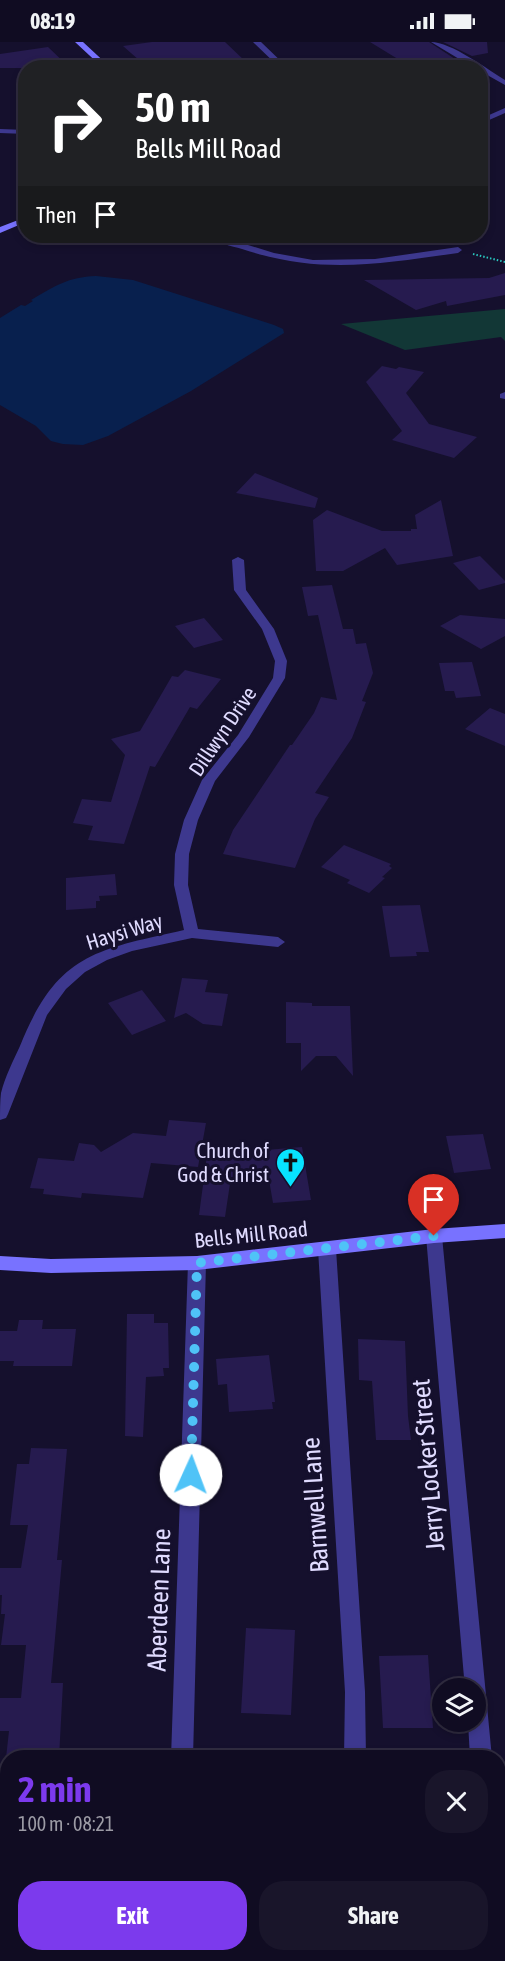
<!DOCTYPE html>
<meta charset="utf-8">
<style>
body{margin:0;font-family:"Asap Condensed",sans-serif;background:#19152a;color:#f1f3f6;height:100vh;display:flex;flex-direction:column;font-size:22px;white-space:nowrap}
*{box-sizing:border-box;margin:0}
p{font-size:20px;color:#9c9ba5}
.icon{flex:none;width:33px;height:33px;fill:none;stroke:currentColor;stroke-width:2;stroke-linecap:round;stroke-linejoin:round}
.map{position:relative;flex:1;overflow:hidden}
.panel{position:absolute;left:0px;top:1708px;width:506px;height:212px;display:flex;flex-direction:column;background:#100c22;border-radius:24px 24px 0 0;box-shadow:0 3px 9px #0003,0 0 0 2px #302c40}
.panel>*{flex:none}
.banner{position:absolute;left:18px;top:18px;width:470px;height:183px;border-radius:24px;box-shadow:0 3px 9px #0003,0 0 0 2px #302c40;background:#202124;color:#fff;overflow:hidden}
.tools{position:absolute;left:432px;top:1636px;display:grid;gap:12px}
.tools a{display:grid;place-items:center;width:54px;height:54px;border-radius:50%;background:#100c22;box-shadow:0 3px 9px #0003,0 0 0 2px #302c40;font-size:30px}
.pin{position:absolute;display:grid;place-items:center;width:51px;height:51px;color:#fff;margin:-62px -26px;border-radius:50% 50% 50% 0;rotate:-45deg;box-shadow:0 0 6px #0007}
.pin .icon{rotate:45deg}
.me{position:absolute;width:66px;margin:-33px;rotate:2deg;stroke-linejoin:round;filter:drop-shadow(0 0 4px #0008)}
.turn{display:flex;align-items:center;gap:21px;height:126px;padding:0 18px;font-size:27px}
.turn .icon{width:78px;height:78px;stroke-width:2.5}
.turn b{display:block;font-size:42px;line-height:51px}
.then{display:flex;align-items:center;height:57px;padding:0 18px;background:#0003;gap:12px;font-size:22px}
.round{display:grid;place-items:center;flex:none;width:63px;height:63px;border-radius:24px;background:#19152a}
.summary{display:flex;align-items:center;justify-content:space-between;height:102px;padding:0 18px}
h1{font-size:36px;font-weight:700;line-height:45px;color:#7c3aed}
.cta{display:flex;gap:12px;margin-top:auto;padding:12px 18px}
.cta a{flex:1;height:69px;border-radius:24px;background:#7c3aed;color:#fff;font-size:24px;font-weight:700;line-height:69px;text-align:center}
.cta a+a{background:#19152a;color:#f1f3f6}
.status{display:flex;justify-content:space-between;align-items:center;height:42px;padding:0 30px;background:#100c22;direction:ltr}
.status svg{height:16px;fill:currentColor}
.map>svg:first-child{display:block}
.green{fill:#123736}
.water{fill:#08204e}
.building{fill:#261b4f}
.lines{fill:none;stroke-linecap:round;stroke-linejoin:round}
.path{stroke:#29c6be;stroke-width:2;stroke-dasharray:1.5 2;stroke-linecap:butt}
.street{fill:#3d388e;fill-rule:evenodd}
.secondary{fill:#7872ff;fill-rule:evenodd}
.route{stroke:#4fc3f7;stroke-width:10;stroke-dasharray:0 18}
.labels{text-anchor:middle;dominant-baseline:central;stroke-width:6;stroke-linejoin:round;paint-order:stroke}
.street-label{font-size:21px;fill:#e0dbff;stroke:#15102d}
.poi-label{font-size:21px;fill:#e0dbff;stroke:#15102d;text-anchor:end}
.near-street-label{font-size:26px;fill:#e0dbff;stroke:#15102d}
</style>
<div class="status"><b>08:19</b><svg viewBox="0 0 49 12"><path d="M0 12V9h3v3zM5 12V6h3v6zM10 12V3h3v9zM15 12V0h3v12zM26 1h20v11H26zM47 4h2v5h-2z"/></svg></div>
<div class="map">
<svg width="505" height="1919" viewBox="0 0 505 1919">
<rect width="100%" height="100%" fill="#15102d"/>
<!-- green -->
<path class="green" d="M505,267v32l-4,-4 -96,13 -64,-26z"/>
<!-- water -->
<path class="water" d="M96,234l37,4 141,45 9,4 1,4 -93,58 -83,45 -25,9 -20,-1 -12,-3 -15,-15 -36,-21v-87l21,-13 4,1 8,-5 -2,-1c24,-14 37,-23 65,-24z"/>
<!-- building -->
<path class="building" d="M152,0h73l20,19 -49,7h-48l-25,-22z
M370,0h59l26,17 -38,7 -5,-3 -6,1z
M443,0h44l1,11 -16,3z
M48,5l22,21h-70v-14z
M505,231v22l-58,11 -1,-5 -30,9 -52,-30 125,-2z
M382,324l14,3 3,-2 25,5 -18,21 23,31 48,13 -23,21 -62,-18 10,-9 -36,-49z
M255,431l63,25 -3,10 -79,-15z
M441,458l12,56 -56,9 -12,-17 -42,23h-27l-3,-51 14,-10 55,21h29v-2h6l-2,-14z
M480,514l25,25v2l-26,7 -26,-27z
M332,543l11,44h10l3,15 10,-1 7,30 -11,28 4,1 -14,36 -37,55 14,4 -14,22 -20,49 -72,-14 10,-24 57,-85h2l22,-32 7,-16 16,3 -19,-85 -10,1 -6,-29z
M460,573l45,4v17l-24,13 -41,-23z
M204,576l19,22 -29,8 -19,-22z
M472,620l9,34 -25,2 -2,-7h-9l-6,-28z
M185,628l36,9 -24,30 -7,-2 -35,60 -5,-1 -26,78 -36,-4 5,-14 -20,-3 9,-24 29,3 14,-47 -14,-16 29,-8 32,-55 6,1z
M490,666l15,6v32l-40,-17z
M344,803l47,19 -2,2 3,2 -10,9 3,1 -16,15 -22,-10 3,-3 -29,-13z
M115,832l2,21 -18,1 1,5h-4v7l-30,2v-32z
M420,863l9,47h-13l1,4 -27,1 -8,-51z
M182,936l26,2 -3,12 23,2 -6,32 -19,-2 -17,-11 -12,5z
M142,948l24,31 -34,14 -24,-32z
M286,960l26,1v3h38l3,70 -17,-20h-20l-15,15v-28h-15z
M169,1078l37,3 -8,44 -47,-4 -8,35 -61,-5 -1,5 -38,-4 1,-5 -14,-1 8,-30 36,3 5,-18 15,2 7,7 32,-19 33,3z
M483,1092l8,35 -37,4 -8,-37z
M302,1105l9,53 -38,3 -5,-29 -37,3 -6,40 -26,-2 8,-60z
M127,1272h27v9h14l1,45h-6l1,8 -18,1 -3,60 -18,-1z
M19,1278h24l-1,9h34l-4,37h-59l1,-5h-14v-30h17z
M358,1297l47,2 3,75 3,24h-35l-4,-59 -13,-1z
M269,1313l6,47h-3l1,7 -44,3 -2,-28 -9,1 -2,-26z
M31,1406l36,1 -10,111h5l-11,123h12l-4,75h-53l3,-27h-9v-33h21l5,-53h-25l4,-31h-4l1,-19h-2v-27h21l7,-43h-18l7,-61h12z
M246,1586l49,2 -4,85 -50,-2z
M428,1613l5,73h-50l-4,-72z"/>
<g class="lines">
<!-- path -->
<path class="path" d="M473,212l32,8"/>
<!-- street -->
<path class="street" d="M253,0h8l27,26h-8z
M431,0c20,0 56,27 74,38v5l-25,-14v-3h-6z
M505,66v5l-25,11v-5z
M0,87l26,1v4l-26,-1z
M208,194h11l55,17 39,7 62,-1 83,-12 4,3 -4,3c-79,11 -138,22 -216,-4 -11,-3 -25,-6 -34,-13z
M505,350v7l-5,-1v-4z
M238,515l6,3 2,30 28,39 13,32 -2,17 -36,59 -34,44 -17,39 -9,34 -1,31 10,44 80,8 7,5 -7,5 -86,-9 -60,13 -25,9 -22,12 -19,17 -19,26 -39,99 -2,4 -6,2c0,-9 0,-19 1,-27 4,-16 12,-32 19,-47 37,-92 75,-96 164,-116l-10,-45 1,-31 9,-34 18,-40 36,-45 35,-57 2,-17 -13,-32 -28,-39 -2,-30z
M434,1187l6,2 2,5 50,522h-22l-2,-36h8v-33h-11l-39,-453 2,-5z
M327,1200l6,2 3,5 29,443 1,66h-22l1,-66 -27,-443 3,-5z
M197,1214l6,2 3,5 -13,495h-22l17,-495 3,-5z
M166,1912h22l-1,7h-22z
M346,1912h22v7h-22z"/>
<!-- secondary -->
<path class="secondary" d="M75,0h8l28,26h-8z
M26,175v5l-26,11v-6z
M505,1182v14l-71,5 -237,27 -146,3 -51,-3v-14l51,3 146,-3 237,-27z"/>
</g>
<g class="lines">
<!-- route -->
<path class="route" d="M191,1433l6,-212 237,-27"/>
</g>
<!-- icons -->
<defs>
<symbol id="church-pin" viewBox="-11 -11 22 30"><path d="M0 17L-7.5 6A9.5 9.5 0 1 1 7.5 6Z" fill="#07e3ff" stroke="#15102d"/><path d="M-1.2-6h2.4v3.5h3.3v2.4h-3.3V6h-2.4V-.1h-3.3v-2.4h3.3Z" fill="#111"/></symbol>
</defs>
<g fill-rule="evenodd">
<use href="#church-pin" x="274" y="1104" width="33" height="45"/>
</g>
<g class="labels">
<!-- street labels -->
<g class="street-label">
<text transform="translate(222 689) rotate(-56)">Dillwyn Drive</text>
<text transform="translate(124 889) rotate(-17)">Haysi Way</text>
<text transform="translate(251 1192) rotate(-6)">Bells Mill Road</text>
</g>
<!-- poi labels -->
<g class="poi-label">
<text x="269" y="1108">Church of<tspan x="269" dy="24">God &amp; Christ</tspan></text>
</g>
<!-- near-street labels -->
<g class="near-street-label">
<text transform="translate(428 1423) rotate(-95)">Jerry Locker Street</text>
<text transform="translate(315 1463) rotate(-94)">Barnwell Lane</text>
<text transform="translate(159 1558) rotate(-88)">Aberdeen Lane</text>
</g>
</g>
</svg>
<div class="tools">
<a><svg class="icon" aria-label="layers" viewBox="0 0 24 24"><path d="M12 4l9 5-9 5-9-5zM3 14l9 5 9-5"/></svg></a>
</div>
<div class="pin" style="left:434px;top:1194px;background:#d93025"><svg class="icon" aria-label="arrive" viewBox="0 0 24 24"><path d="M6 21V4h12l-3 4 3 4H6"/></svg></div>
<svg class="me" style="left:191px;top:1433px" viewBox="-20 -20 40 40"><circle r="19" fill="#fff"/><path d="M0-13L10 11 0 6-10 11z" fill="#4fc3f7"/></svg>
<div class="banner">
<div class="turn"><svg class="icon" aria-label="right" viewBox="0 0 24 24"><path d="M7 20v-9h11M14 6l5 5-5 5"/></svg><div><b>50 m</b>Bells Mill Road</div></div>
<div class="then">Then<svg class="icon" aria-label="arrive" viewBox="0 0 24 24"><path d="M6 21V4h12l-3 4 3 4H6"/></svg></div>
</div>
<section class="panel">
<div class="summary"><div><h1>2 min</h1><p>100 m · 08:21</p></div><a class="round"><svg class="icon" aria-label="close" viewBox="0 0 24 24"><path d="M6 6l12 12M18 6L6 18"/></svg></a></div>
<div class="cta"><a>Exit</a><a>Share</a></div>
</section>
</div>
